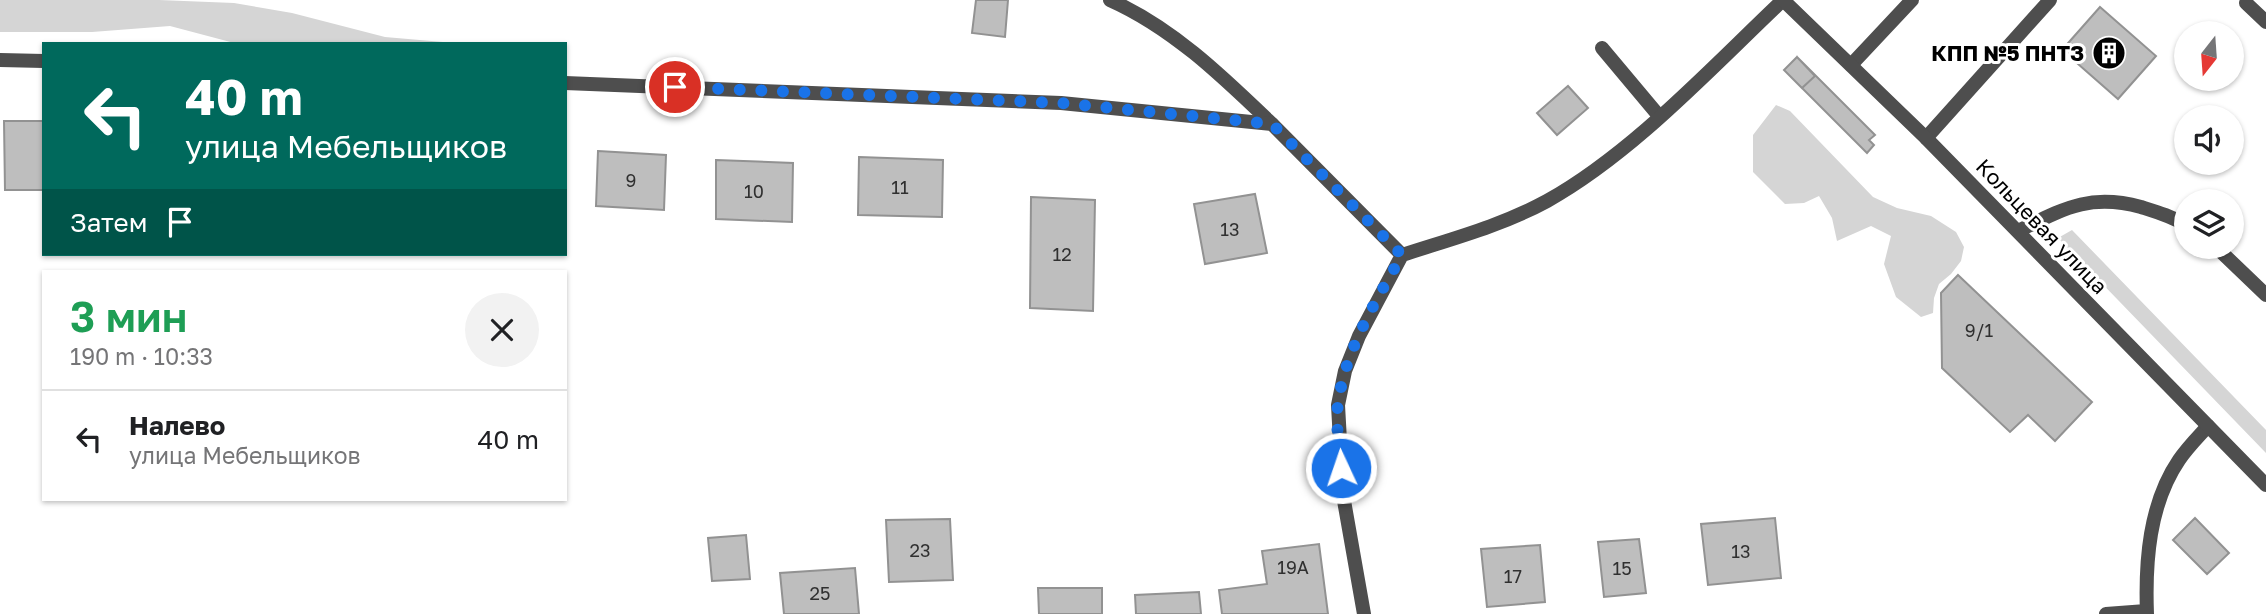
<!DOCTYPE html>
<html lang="ru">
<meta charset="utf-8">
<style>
body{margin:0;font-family:"Golos Text",sans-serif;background:#f2f2f2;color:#202124;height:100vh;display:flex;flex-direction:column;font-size:26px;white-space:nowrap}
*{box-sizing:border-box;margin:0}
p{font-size:23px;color:#757577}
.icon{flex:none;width:38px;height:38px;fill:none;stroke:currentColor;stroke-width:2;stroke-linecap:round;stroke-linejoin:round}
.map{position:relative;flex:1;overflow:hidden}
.panel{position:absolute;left:42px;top:270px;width:525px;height:231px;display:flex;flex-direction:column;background:#fff;border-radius:0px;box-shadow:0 2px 5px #0004}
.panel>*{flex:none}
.banner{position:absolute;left:42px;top:42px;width:525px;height:214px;border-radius:0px;box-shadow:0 2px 5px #0004;background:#00695c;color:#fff;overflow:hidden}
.needle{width:46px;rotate:197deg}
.controls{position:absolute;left:2174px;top:21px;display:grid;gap:14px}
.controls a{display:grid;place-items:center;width:70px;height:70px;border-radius:50%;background:#fff;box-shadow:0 2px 5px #0004;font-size:35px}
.pin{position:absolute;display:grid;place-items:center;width:60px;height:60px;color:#fff;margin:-30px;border:4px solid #fff;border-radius:50%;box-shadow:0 2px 7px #0007}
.me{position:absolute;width:77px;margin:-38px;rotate:357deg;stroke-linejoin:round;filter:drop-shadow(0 0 5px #0008)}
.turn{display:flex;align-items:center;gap:24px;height:147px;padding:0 28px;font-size:32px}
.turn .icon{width:91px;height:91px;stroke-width:2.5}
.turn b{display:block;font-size:49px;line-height:60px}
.then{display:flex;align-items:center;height:66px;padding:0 28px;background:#0003;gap:14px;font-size:26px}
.round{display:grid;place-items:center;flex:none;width:74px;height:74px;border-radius:37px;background:#f2f2f2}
.head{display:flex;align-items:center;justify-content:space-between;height:119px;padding:0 28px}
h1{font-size:42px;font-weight:600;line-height:52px;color:#1e9e55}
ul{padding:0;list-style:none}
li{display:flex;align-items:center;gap:21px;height:98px;padding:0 28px;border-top:2px solid #e0e0e0}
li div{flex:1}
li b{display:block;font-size:26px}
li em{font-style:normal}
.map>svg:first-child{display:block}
.green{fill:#d5d5d5}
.building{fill:#bebebe;stroke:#929292;stroke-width:2}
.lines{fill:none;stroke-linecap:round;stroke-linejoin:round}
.service{stroke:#4e4e4e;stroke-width:14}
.minor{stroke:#4e4e4e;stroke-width:14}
.tertiary{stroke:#4e4e4e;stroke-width:14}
.route{stroke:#1a73e8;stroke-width:12;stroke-dasharray:0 21.6}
.labels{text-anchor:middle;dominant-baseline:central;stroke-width:6;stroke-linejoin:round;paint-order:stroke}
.number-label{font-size:18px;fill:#303030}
.poi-label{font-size:21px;font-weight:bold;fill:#000;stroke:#fff;text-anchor:end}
.street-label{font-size:21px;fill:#000;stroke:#fff}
</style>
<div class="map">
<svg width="2266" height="614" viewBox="0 0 2266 614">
<rect width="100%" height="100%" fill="#fff"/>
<!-- green -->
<path class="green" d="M0,0h159l75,3 58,10 93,24 81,7h-228l-68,-18 -78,6h-92z
M1776,105l14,6 83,86 24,11 34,8 25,16 8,15 -3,14 -10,13 -12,10 -5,14 -1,15 -12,4 -25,-20 -12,-33 7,-28 -20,-10 -34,15 -5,-23 -13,-22 -15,7 -19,1 -32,-32v-37z
M2072,230l194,200v23l-208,-215z"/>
<!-- building -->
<path class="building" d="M976,0h32l-3,37 -33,-4z
M2100,7l56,49 -38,43 -56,-49z
M1797,57l78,78 -6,5 5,5 -7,8 -83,-83z
M1797,57l18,19 -13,12 -18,-18z
M1568,86l20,22 -31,27 -20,-22z
M4,121h40v69h-39z
M598,151l68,4 -2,55 -68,-4z
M859,157l84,3 -1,57 -84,-2z
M716,160l77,3 -1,59 -76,-3z
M1255,194l12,59 -62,11 -11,-60z
M1031,197l64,3 -2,111 -63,-3z
M1958,275l134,127 -37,39 -27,-26 -18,17 -68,-64 -1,-75z
M1775,518l6,60 -73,7 -7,-61z
M2195,518l34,35 -22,21 -34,-34z
M950,519l3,61 -64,2 -3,-62z
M746,535l4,44 -38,2 -4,-43z
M1639,539l7,54 -42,4 -6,-55z
M1319,544l9,70h-106l-3,-24 48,-6 -5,-33z
M1540,545l5,57 -58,5 -6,-58z
M855,568l4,46h-75l-4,-41z
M1038,588h64v26h-63z
M1199,592l2,22h-65l-1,-19z"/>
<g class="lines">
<!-- service -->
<path class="service" d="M1110,0c63,28 113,77 162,124
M2246,3l20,19
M1602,48l57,68
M1851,65l61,-65
M1926,138l124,-138
M2018,231c45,-22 71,-38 123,-24 16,5 30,9 45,18
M2216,247l50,48"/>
<!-- minor -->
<path class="minor" d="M0,60l44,1
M565,83l496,20 211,21 130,131
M1402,255c49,-16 99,-29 145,-54 86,-48 164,-133 236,-201
M1364,614l-21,-119 -5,-90 7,-34 14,-35 43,-81
M2106,614l40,-3
M2147,614c-2,-52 2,-110 32,-154 8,-12 19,-23 29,-34"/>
<!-- tertiary -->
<path class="tertiary" d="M1783,0l143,138 340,347"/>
</g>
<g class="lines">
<!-- route -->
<path class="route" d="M675,87l386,16 211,21 130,131c-26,46 -57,95 -64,149 -3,20 2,44 3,64"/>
</g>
<!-- icons -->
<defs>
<symbol id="building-disc" viewBox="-11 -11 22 22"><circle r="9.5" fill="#000" stroke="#fff"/><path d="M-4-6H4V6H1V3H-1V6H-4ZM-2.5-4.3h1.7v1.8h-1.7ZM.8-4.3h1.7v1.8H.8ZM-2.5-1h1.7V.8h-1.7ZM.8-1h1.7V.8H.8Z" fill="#fff"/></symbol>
</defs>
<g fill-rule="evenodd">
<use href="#building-disc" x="2090" y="34" width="38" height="38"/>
</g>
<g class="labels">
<!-- number labels -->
<g class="number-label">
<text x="631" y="180">9</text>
<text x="900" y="187">11</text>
<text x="754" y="191">10</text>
<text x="1230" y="229">13</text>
<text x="1062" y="254">12</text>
<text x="1979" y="330">9/1</text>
<text x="920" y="550">23</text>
<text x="1741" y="551">13</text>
<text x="1293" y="567">19А</text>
<text x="1622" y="568">15</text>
<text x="1513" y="576">17</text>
<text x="820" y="593">25</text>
</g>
<!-- poi labels -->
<g class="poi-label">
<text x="2084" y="53">КПП №5 ПНТЗ</text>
</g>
<!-- street labels -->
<g class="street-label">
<text transform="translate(2042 226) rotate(46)">Кольцевая улица</text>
</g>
</g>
</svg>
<div class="controls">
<a><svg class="needle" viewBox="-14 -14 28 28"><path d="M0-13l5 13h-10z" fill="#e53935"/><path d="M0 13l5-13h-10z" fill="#757577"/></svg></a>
<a><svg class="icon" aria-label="sound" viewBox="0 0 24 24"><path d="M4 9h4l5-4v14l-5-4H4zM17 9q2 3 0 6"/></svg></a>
<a><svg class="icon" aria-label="layers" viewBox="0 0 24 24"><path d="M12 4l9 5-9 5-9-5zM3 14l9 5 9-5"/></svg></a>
</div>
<div class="pin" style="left:675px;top:87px;background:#d93025"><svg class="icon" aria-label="arrive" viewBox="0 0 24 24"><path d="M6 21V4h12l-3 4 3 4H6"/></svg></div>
<svg class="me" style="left:1341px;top:468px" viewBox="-20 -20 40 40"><circle r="17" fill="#1a73e8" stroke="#fff" stroke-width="3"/><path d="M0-11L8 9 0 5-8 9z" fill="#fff"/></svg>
<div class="banner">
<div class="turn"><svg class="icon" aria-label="left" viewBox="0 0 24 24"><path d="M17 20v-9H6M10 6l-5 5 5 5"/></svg><div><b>40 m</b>улица Мебельщиков</div></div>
<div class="then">Затем<svg class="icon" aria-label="arrive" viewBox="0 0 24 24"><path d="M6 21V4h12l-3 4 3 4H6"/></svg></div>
</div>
<section class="panel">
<div class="head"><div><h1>3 мин</h1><p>190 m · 10:33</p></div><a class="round"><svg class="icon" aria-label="close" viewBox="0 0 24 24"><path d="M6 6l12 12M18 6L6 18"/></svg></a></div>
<ul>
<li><svg class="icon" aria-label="left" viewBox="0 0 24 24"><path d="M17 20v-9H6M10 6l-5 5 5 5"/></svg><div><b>Налево</b><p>улица Мебельщиков</p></div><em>40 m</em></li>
</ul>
</section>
</div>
